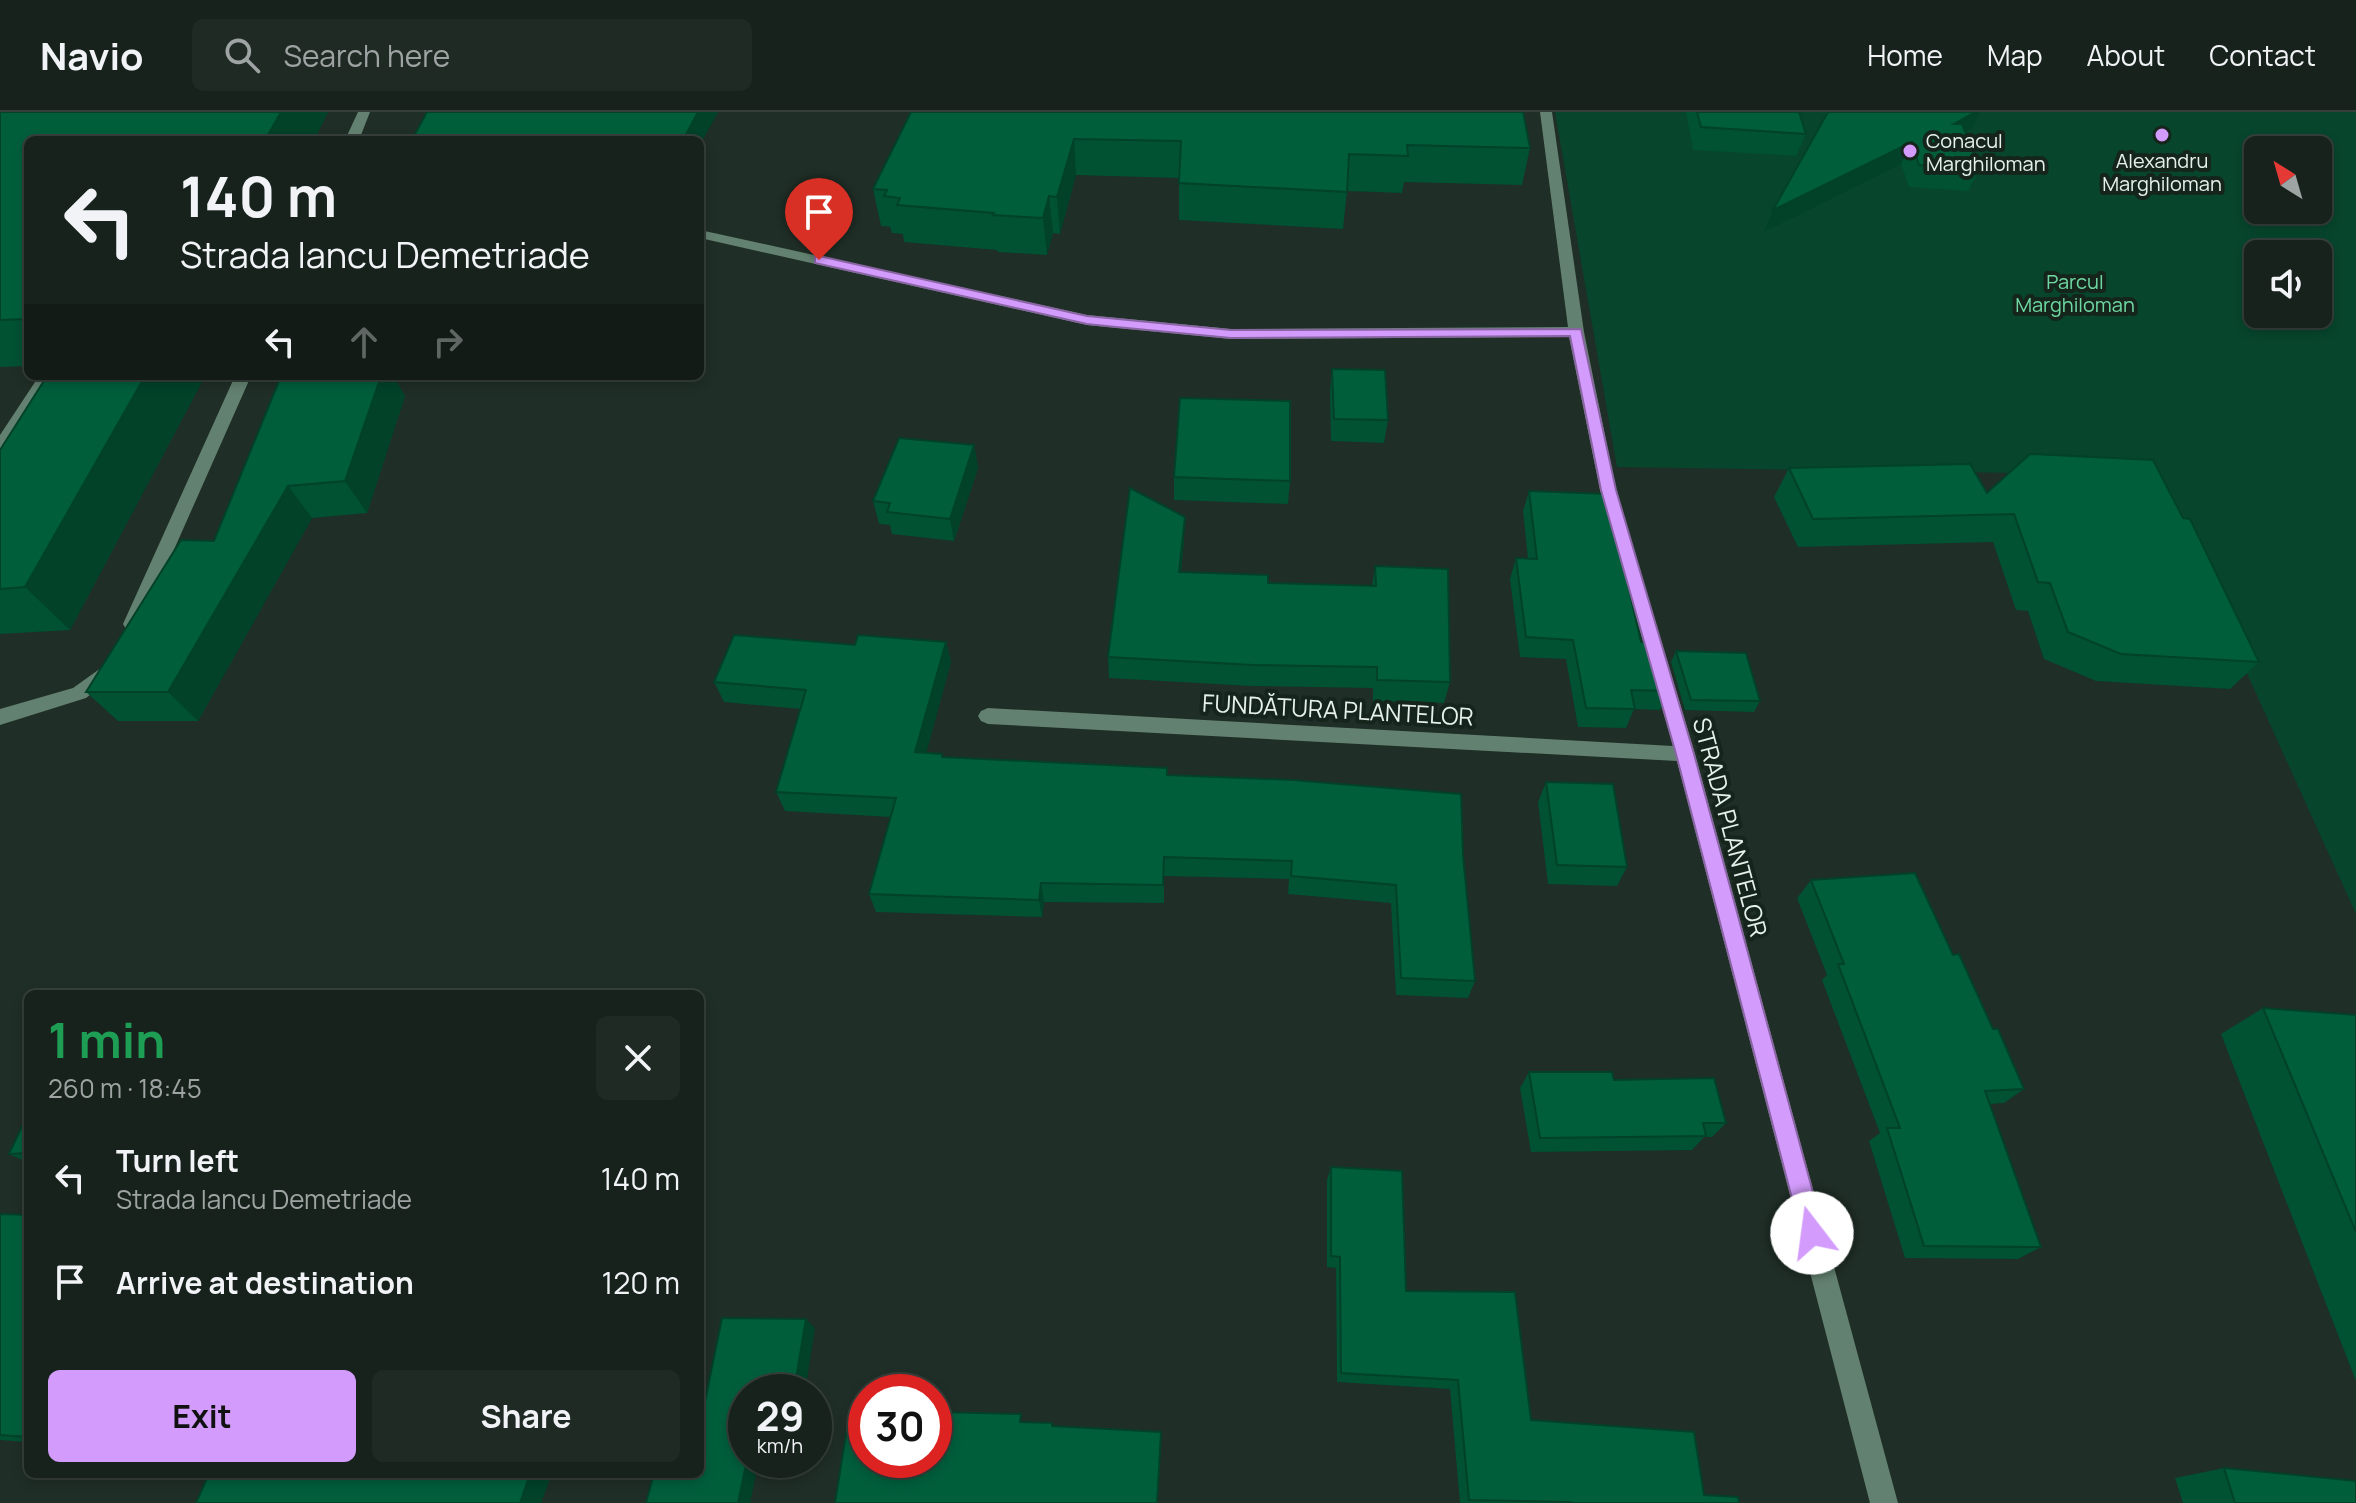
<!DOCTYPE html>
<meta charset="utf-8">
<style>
body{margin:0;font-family:Manrope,sans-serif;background:#202a25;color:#f1f3f6;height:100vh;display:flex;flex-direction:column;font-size:30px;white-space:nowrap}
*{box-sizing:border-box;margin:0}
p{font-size:26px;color:#9ea4a3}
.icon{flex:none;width:44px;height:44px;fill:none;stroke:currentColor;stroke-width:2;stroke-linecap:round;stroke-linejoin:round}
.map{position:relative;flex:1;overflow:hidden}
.sheet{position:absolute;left:24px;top:878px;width:680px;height:488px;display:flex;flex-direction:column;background:#17221c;border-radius:12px;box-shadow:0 4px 12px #0003,0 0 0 2px #363f3b}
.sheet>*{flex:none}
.guide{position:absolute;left:24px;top:24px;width:680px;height:244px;border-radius:12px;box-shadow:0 4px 12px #0003,0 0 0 2px #363f3b;background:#17221c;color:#f1f3f6;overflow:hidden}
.needle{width:52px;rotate:323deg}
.fabs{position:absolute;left:2244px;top:24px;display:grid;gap:16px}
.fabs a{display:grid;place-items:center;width:88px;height:88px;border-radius:12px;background:#17221c;box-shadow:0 4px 12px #0003,0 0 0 2px #363f3b;font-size:40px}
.speed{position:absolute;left:728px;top:1262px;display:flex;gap:16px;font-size:40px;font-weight:700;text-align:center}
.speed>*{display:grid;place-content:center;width:104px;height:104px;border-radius:50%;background:#17221c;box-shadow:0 4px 12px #0003,0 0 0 2px #363f3b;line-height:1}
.speed small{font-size:20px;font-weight:400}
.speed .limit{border:12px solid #d22;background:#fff;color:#111}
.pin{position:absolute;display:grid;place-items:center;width:68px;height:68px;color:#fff;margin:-82px -34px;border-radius:50% 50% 50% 0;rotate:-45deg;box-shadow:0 0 8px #0007}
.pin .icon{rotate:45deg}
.me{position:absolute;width:88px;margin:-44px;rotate:345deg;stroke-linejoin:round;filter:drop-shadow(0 0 6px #0008)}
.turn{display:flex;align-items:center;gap:28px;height:168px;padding:0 24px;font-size:36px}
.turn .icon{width:104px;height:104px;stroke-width:2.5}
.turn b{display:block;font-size:56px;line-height:68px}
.lanes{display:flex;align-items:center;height:76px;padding:0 24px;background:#0003;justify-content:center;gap:40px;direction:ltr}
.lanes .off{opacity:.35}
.round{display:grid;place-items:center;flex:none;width:84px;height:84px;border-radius:12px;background:#202a25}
.head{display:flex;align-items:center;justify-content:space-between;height:136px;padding:0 24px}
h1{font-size:48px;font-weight:700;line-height:60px;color:#1e9e55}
.cta{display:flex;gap:16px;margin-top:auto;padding:16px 24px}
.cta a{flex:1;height:92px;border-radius:12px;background:#d39cfc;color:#111;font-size:32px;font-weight:700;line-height:92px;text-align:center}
.cta a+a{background:#202a25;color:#f1f3f6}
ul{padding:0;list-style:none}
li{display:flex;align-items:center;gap:24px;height:104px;padding:0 24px}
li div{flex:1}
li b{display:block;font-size:30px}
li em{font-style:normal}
header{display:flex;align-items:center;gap:48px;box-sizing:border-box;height:112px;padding:0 40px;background:#17221c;border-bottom:2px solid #363f3b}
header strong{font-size:38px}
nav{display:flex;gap:44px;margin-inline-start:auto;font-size:28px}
.search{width:560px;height:72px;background:#202a25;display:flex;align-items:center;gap:20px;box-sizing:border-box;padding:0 28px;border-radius:12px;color:#9ea4a3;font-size:30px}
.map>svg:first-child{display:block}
.green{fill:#07452c;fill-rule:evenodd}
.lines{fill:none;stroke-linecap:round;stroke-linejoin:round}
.minor{fill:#638170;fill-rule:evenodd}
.wall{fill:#015133}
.shaded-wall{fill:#014229}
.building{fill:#015e3b;stroke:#014229;stroke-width:2}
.route{fill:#d39cfc;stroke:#8965a4;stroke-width:2}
.poi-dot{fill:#d39cfc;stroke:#15251c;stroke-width:3}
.labels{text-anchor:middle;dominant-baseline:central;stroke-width:8;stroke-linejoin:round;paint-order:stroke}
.far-poi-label{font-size:20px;fill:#e7f1eb;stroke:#15251c;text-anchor:start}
.far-park-label{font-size:20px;fill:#6fd9a3;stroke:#15251c}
.street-label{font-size:24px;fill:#e7f1eb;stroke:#15251c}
</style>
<header>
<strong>Navio</strong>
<div class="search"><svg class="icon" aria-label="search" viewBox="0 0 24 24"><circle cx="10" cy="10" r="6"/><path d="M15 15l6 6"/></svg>Search here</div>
<nav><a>Home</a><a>Map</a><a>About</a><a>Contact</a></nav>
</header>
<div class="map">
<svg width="2356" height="1391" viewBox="0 0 2356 1391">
<rect width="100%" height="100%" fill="#1f2e26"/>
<!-- green -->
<path class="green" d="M1555,0h801v802l-199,-439 -540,-8zM2258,38h60v60h-60zM2258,142h60v60h-60z"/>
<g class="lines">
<!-- minor -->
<path class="minor" d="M358,0h12l-11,28h-14z
M1540,0h12l32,220 32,158 79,264 203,749h-28l-193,-742 -689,-37 -7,-3 -3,-5 3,-5 7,-3 685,38 -73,-256 -31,-153 -338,2 -144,-14 -387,-87v-8l387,85 144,14 337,-2z
M39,264h16l-49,75 -6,1v-17z
M235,264h16l-110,248 -3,5h-12l-3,-5z
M108,551l7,2 2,5 -2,5 -29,23 -86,27v-16l73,-21z"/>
</g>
<!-- wall -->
<path class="wall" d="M0,0h328l-14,28h-286v226l-28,1z
M427,0h291l-18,32v-4h-288z
M911,0l619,36 -8,37 -118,-3 -2,11 -55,-2 -4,38 -164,-9v-42l-103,-3 -16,59 -7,-1 -6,22 -49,-3 -1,-2 -93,-8 -1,-8 -11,-1 -2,-6 -9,-1 -8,-37z
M1686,0h113l7,22 -10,22 -103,-6z
M1828,0l143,17 -6,4 15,36 -12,22 -59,-4 -8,-23 -137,68 9,-22z
M1332,257l56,51 -4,23 -53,-2 -1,-50z
M47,264h158l-135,254 -70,4v-184z
M281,264h112l12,20 -38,117 -55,5 -114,203h-80l-32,-29 128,-151z
M974,333l4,23 -24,73 -62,-7 -2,-9 -11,-1 -6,-23z
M1789,356l198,25 272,169 -29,27 -134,-8 -52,-22 -16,-48 -12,-1 -23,-68 -195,5 -24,-50z
M1174,365l116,4 -2,23 -114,-4z
M1529,379l112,151 28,49 -9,19 -26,-1 -8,19 -48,-1 -12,-68 -46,-2 -10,-78 6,-21 12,1 -5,-48z
M1185,405l-1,22 -3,33 87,11 104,3 3,-20 75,116 -6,21 -71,-2v-13l-122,-2 -142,-8 -1,-21z
M946,530l5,20 -25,91 16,1 1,3 224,18 296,80 12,126 -7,17 -72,-3 -5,-92 -103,-9 1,-15 -125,-3v27l-120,-1 -2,15 -166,-5 -7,-18 22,-77 -106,-6 -9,-19 25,-83 -77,-7 -10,-20 141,-37z
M1676,539l84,50 -6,11 -69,-2 -14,-48z
M1546,670l81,85 -10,19 -69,-2 -10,-82z
M1811,768l142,75 40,74 31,60 -20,14 -14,1 51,143 -23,12 -113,-1 -36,-117 11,-8 -58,-153 5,-5 -30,-77z
M2263,896l93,7v366l-135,-347z
M1529,960l85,8 112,43 -14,14h-8l-12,13 -161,2 -11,-64z
M28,1002v47h-3l-16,-7z
M1331,1055l75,124 125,129 173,75 35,8h-279l-10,-114 -113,-7 -1,-114 -9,-1v-87z
M0,1102l28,1v227l-28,-2z
M2224,1356l132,35h-173l-8,-25z"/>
<!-- shaded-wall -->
<path class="shaded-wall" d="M281,0h47l-14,28h-49z
M698,0h20l-18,32v-4h-17z
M1975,0h5l-9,17 -27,17 10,-22z
M1074,27l2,36 -16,59 -3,-37z
M1912,30l-11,22 -137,68 9,-22z
M1049,84l4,37 -6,22 -4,-37z
M145,264h60l-135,254 -45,-43z
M381,264h12l12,20 -38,117 -22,-32z
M974,333l4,23 -24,73 -4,-22z
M288,374l24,32 -114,203 -30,-29z
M1185,405l-1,22 -5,55v-22z
M946,530l5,20 -30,110 -6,-20z
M1041,771l3,19 -2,15 -3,-17z
M806,1207l9,9 -10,64h-9l-2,-1z
M747,1348h12l-9,43h-12z
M530,1362h22l-11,29h-21z"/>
<!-- building -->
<path class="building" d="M0,0h281l-16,28h-237v179l-28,1z
M427,0h271l-15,28h-108l-54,-3 -1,3h-108z
M911,0h612l7,36 -123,-3 1,11 -59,-2 -2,38 -168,-9 2,-42 -107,-2 -17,58 -8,-1 -6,22 -50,-3 1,-2 -97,-8 3,-7 -16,-2 3,-6 -14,-1z
M1697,0h102l7,22 -105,-7z
M1828,0h147l-21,12h8l18,45 -61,-4 -7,-23 -139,68z
M1332,257l53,1 3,50 -54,-1z
M47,264h98l-120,211 -25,2v-139z
M281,264h100l-36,105 -57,5 -120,206h-82l95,-152 33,1z
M1180,286l110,3v80l-116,-4z
M899,326l75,7 -24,74 -63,-7 3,-9 -17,-2z
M2030,342l123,6 30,58 7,1 69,143 -138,-8 -53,-22 -18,-49 -12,-1 -24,-68 -201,5 -24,-51 181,-4 17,29z
M1130,376l55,29 -6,55 89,3v8l108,3 -1,-20 73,3 2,113 -73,-2v-13l-124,-2 -145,-8z
M1529,379l78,3 34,148h14l14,49 -38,-1 4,19 -49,-1 -13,-68 -47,-3 -10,-79 21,1z
M734,523l121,10 3,-10 88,7 -31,110 27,2v3l225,11v7l125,5 169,14 2,61 12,126 -74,-3 -5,-93 -105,-9 1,-15 -128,-4 -1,28 -122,-2 -2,17 -170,-6 27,-96 -120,-6 30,-102 -92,-8z
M1676,539l70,2 14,48 -69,-1z
M1546,670l67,2 14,83 -70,-2z
M1915,761l38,82 6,-1 34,75h5l26,60 -39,2 56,156 -117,-1 -37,-118h13l-62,-164h6l-33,-84z
M2263,896l93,7v217z
M1529,960h83l2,8 100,-2 12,45h-23l3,13 -166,2z
M28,1002v39l-19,1z
M1331,1055l71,4 4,120 109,1 16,128 163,12 10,63 34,2 1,6h-168v-1l-102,-2 -11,-120 -117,-7 -1,-116 -9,-1z
M0,1102l28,1v222l-28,-2z
M722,1206l84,1 -12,72 -48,1v68h1l-9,43h-92l8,-29h46v-58h2z
M850,1298h16v50h68v-48l87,2 -1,8 32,1v3l109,6 -4,71h-322z
M2224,1356l132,13v22h-121z
M209,1362h321l-10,29h-324z"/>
<!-- route -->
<path class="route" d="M819,144l268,60 144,14 350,-1 35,161 78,264 130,479 -4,8 -8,3 -7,-3 -4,-8 -125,-479 -75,-264 -31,-154 -339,2 -115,-11 -29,-3 -272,-61v-6z"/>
<!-- markers -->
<g class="poi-dot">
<circle cx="2162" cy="23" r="8"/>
<circle cx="1910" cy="39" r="8"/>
</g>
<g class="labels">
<!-- far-poi labels -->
<g class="far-poi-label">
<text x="1926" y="28">Conacul<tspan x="1926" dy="23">Marghiloman</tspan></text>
<text x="2162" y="48" text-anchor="middle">Alexandru<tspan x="2162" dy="23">Marghiloman</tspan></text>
</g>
<!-- far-park labels -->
<g class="far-park-label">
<text x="2075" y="169">Parcul<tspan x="2075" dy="23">Marghiloman</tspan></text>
</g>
<!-- street labels -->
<g class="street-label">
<text transform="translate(1338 597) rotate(3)">FUNDĂTURA PLANTELOR</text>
<text transform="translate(1731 715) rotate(75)">STRADA PLANTELOR</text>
</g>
</g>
</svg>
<div class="fabs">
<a><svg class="needle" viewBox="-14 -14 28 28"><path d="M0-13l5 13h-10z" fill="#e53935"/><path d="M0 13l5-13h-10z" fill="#9ea4a3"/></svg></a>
<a><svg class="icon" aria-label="sound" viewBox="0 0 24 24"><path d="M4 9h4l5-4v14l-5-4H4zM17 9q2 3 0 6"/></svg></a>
</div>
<div class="speed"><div>29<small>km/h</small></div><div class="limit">30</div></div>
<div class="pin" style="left:819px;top:148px;background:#d93025"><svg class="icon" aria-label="arrive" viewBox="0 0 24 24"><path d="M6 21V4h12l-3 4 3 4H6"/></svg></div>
<svg class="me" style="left:1812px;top:1121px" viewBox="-20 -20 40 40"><circle r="19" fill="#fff"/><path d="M0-13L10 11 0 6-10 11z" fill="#d39cfc"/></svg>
<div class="guide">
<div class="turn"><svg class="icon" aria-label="left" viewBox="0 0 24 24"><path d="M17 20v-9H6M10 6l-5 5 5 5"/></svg><div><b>140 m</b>Strada Iancu Demetriade</div></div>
<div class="lanes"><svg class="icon" aria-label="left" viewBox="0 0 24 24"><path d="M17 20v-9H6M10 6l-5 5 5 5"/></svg><svg class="icon off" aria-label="ahead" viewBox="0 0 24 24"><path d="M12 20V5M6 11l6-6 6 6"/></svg><svg class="icon off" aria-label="right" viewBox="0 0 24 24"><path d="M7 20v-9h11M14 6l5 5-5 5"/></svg></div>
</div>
<section class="sheet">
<div class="head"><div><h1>1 min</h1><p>260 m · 18:45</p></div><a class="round"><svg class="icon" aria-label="close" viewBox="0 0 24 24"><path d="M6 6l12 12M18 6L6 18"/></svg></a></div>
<ul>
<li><svg class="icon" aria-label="left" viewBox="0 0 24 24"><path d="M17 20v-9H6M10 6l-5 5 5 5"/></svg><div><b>Turn left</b><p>Strada Iancu Demetriade</p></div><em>140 m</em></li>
<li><svg class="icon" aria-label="arrive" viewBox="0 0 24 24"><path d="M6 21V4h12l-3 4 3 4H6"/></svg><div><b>Arrive at destination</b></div><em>120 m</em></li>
</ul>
<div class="cta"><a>Exit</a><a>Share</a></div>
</section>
</div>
